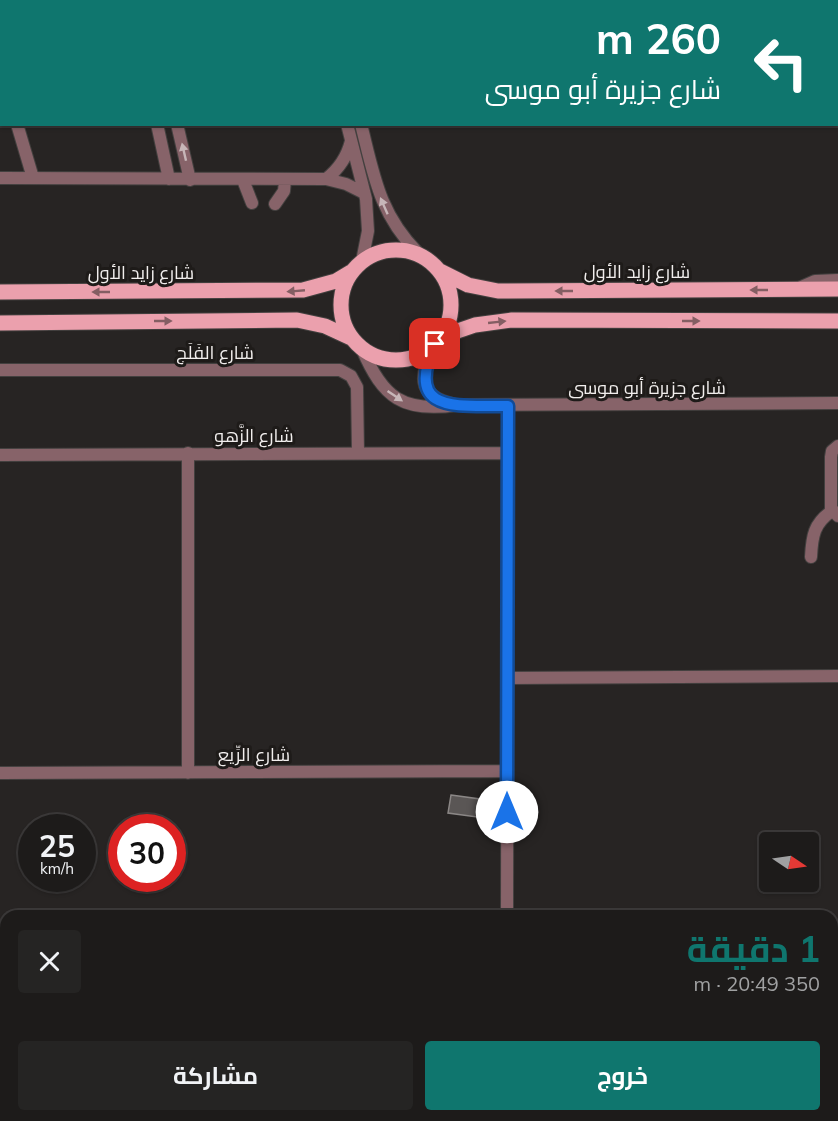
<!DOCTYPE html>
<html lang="ar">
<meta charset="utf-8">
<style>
body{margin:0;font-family:Mulish,Cairo,sans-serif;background:#252423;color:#f1f3f6;direction:rtl;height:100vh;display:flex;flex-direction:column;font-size:22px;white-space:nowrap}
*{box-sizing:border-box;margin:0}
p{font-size:20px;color:#a0a1a2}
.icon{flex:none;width:33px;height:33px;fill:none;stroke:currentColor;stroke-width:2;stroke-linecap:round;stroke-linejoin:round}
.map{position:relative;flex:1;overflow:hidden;direction:ltr}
.details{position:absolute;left:0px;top:910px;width:838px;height:212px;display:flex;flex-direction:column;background:#1d1b1a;border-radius:18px 18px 0 0;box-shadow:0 2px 4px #0004,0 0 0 2px #3b3939;direction:rtl}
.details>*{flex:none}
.guide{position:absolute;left:0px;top:0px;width:838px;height:126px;box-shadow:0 2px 4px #0004,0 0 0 2px #3b3939;direction:rtl;background:#0f766e;color:#fff;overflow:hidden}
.needle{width:39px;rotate:103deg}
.controls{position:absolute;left:759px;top:832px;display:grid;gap:12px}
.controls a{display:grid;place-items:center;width:60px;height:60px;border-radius:6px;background:#1d1b1a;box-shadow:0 2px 4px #0004,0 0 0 2px #3b3939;font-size:30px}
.speed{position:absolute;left:18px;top:814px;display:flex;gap:12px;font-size:30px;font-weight:700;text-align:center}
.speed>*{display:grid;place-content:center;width:78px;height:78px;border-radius:50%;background:#1d1b1a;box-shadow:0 2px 4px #0004,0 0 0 2px #3b3939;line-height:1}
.speed small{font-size:15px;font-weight:400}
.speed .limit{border:9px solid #d22;background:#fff;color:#111}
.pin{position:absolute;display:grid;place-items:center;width:51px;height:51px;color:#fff;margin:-26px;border-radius:12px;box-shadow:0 3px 9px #0006}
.me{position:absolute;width:66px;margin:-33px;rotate:0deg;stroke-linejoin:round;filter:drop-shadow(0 0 4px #0008)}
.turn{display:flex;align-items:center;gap:21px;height:126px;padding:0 18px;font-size:27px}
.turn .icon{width:78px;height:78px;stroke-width:2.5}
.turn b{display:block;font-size:42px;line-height:51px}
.round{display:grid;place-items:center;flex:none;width:63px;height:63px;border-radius:6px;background:#252423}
.head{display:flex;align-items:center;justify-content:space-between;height:102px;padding:0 18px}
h1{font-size:36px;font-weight:700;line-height:45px;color:#0f766e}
.cta{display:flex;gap:12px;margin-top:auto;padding:12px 18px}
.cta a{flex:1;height:69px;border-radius:6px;background:#0f766e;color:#fff;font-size:24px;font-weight:700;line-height:69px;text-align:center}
.cta a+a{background:#252423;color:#f1f3f6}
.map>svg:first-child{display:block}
.built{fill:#352c28}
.green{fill:#333a0f}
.building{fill:#5a5655;stroke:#8b8786;stroke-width:1.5}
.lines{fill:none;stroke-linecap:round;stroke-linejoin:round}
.minor-casing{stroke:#43403f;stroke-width:14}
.major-casing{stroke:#43403f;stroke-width:17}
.minor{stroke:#876369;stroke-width:12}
.major{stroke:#eba0ad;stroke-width:15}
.oneway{fill:#c7b6b8}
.oneway2{fill:#845e63}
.route-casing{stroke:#114b97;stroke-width:15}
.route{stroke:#1a73e8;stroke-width:10}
.labels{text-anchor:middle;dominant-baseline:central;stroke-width:6;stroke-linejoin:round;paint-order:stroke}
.street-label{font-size:18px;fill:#f1eeed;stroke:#1e1b19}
</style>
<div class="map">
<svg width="838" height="1121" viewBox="0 0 838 1121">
<rect width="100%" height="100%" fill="#272423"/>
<!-- built -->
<path class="built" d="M0,1092h6v24h212v5h-218z"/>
<!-- green -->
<path class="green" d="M244,1116h206v5h-206z"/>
<!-- building -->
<path class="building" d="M451,795l29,4 -3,18 -29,-4z"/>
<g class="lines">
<defs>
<path id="minor" d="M34,0v2
M122,0v2
M143,0v2
M236,0v2
M315,0v2
M329,0l1,2
M207,2l6,-2
M0,72l2,5
M17,124l16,54
M157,124l12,55
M177,124l13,56
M347,124l19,75 2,32 -6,30
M361,124c13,52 18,89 57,129
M0,178l326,1 20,5 18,9
M326,179c13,-10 21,-22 25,-38
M243,180l9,23
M275,204l9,-13 1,-11
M799,288l16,-7 23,-1
M435,344c-14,29 -21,51 18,60
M362,349c21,49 41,64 95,56l381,-2
M0,370h340l11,6 6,11 1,65
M838,446l-6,5 -1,6v51l7,8
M188,453v320
M0,455l508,-2
M811,557c1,-21 3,-34 21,-46
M507,678l331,-2
M0,773l507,-2
M507,916l1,-510
M832,946l6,-1
M0,1043h6
M173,1116v5
M332,1116l2,5
M507,1116v5
M200,1121v-5"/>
<path id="major" d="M341 305a55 55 0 1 1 110 0a55 55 0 1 1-110 0Z
M440,271l28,14 30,6 340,-2
M0,292l303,-2 33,-9 15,-9
M0,323l297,-3 28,6 26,12
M440,337l35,-12 37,-5 326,1"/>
</defs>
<!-- minor casing -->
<use href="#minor" class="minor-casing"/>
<!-- major casing -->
<use href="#major" class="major-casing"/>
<!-- minor -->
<use href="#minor" class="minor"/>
<!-- major -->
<use href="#major" class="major"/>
</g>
<!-- one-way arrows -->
<defs><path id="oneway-solid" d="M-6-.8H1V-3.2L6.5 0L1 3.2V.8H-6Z" transform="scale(1.5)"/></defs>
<g class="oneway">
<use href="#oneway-solid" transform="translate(184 152) rotate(-103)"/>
<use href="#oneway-solid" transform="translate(384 206) rotate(-114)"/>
<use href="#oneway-solid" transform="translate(395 396) rotate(34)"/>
</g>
<g class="oneway2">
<use href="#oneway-solid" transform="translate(759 290) rotate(180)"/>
<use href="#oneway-solid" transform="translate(296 291) rotate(175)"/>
<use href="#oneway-solid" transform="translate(564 291) rotate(180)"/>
<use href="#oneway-solid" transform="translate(101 292) rotate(180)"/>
<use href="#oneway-solid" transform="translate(163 321)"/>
<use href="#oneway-solid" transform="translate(691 321)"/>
<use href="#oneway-solid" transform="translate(497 322) rotate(-6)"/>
</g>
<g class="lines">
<defs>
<path id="route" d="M435,344c-32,71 23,61 73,62l-1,406"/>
</defs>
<!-- route casing -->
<use href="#route" class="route-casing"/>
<!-- route -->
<use href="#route" class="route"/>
</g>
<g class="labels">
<!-- street labels -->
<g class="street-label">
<text x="637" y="271">شارع زايد الأول</text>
<text x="141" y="272">شارع زايد الأول</text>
<text x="215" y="352">شارع الفَلَج</text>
<text x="647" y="387">شارع جزيرة أبو موسى</text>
<text x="254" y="435">شارع الزَّهو</text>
<text x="254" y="754">شارع الرِّيع</text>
</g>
</g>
</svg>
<div class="controls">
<a><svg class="needle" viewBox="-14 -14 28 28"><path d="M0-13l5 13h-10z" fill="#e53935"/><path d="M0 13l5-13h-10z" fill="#a0a1a2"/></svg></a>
</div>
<div class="speed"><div>25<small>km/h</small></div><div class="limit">30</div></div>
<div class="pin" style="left:435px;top:344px;background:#d93025"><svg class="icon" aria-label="arrive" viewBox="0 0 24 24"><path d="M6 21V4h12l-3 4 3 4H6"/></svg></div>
<svg class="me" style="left:507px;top:812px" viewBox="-20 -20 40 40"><circle r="19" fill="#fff"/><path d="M0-13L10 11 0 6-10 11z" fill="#1a73e8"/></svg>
<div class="guide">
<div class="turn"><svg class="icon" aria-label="left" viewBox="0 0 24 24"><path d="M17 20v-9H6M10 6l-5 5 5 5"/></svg><div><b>260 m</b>شارع جزيرة أبو موسى</div></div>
</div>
<section class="details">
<div class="head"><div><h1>1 دقيقة</h1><p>350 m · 20:49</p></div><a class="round"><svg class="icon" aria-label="close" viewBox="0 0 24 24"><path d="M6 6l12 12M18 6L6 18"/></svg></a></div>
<div class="cta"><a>خروج</a><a>مشاركة</a></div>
</section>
</div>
